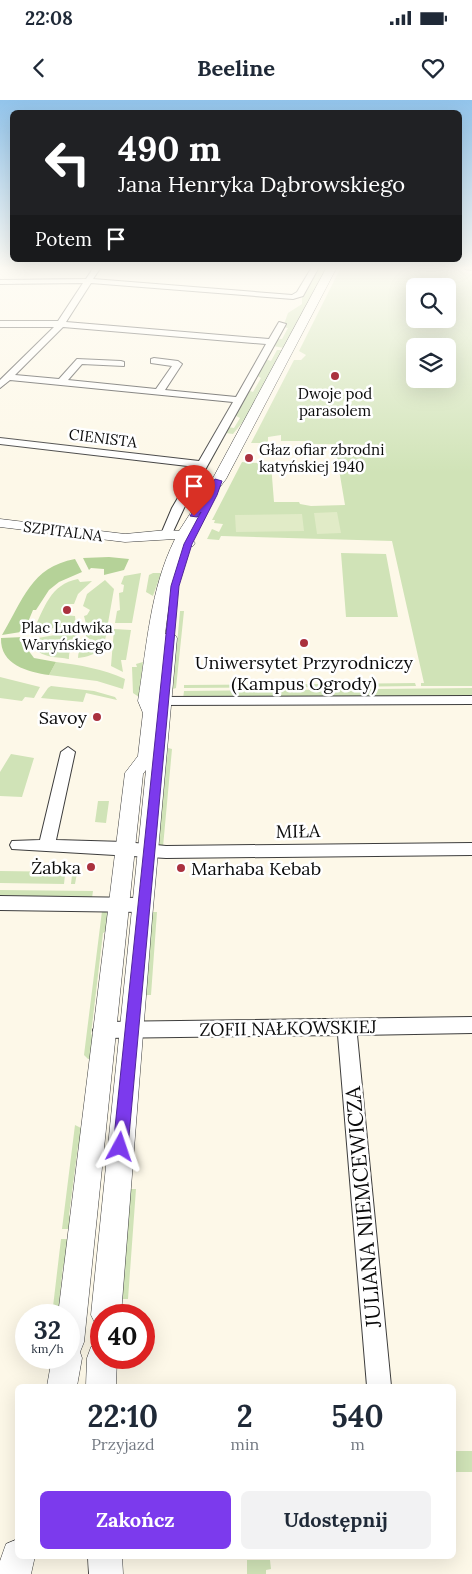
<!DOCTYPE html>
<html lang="pl">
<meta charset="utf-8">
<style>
body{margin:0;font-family:Lora,serif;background:#f2f2f3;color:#1f2937;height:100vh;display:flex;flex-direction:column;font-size:19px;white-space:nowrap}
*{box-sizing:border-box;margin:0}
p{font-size:16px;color:#747a83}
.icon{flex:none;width:28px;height:28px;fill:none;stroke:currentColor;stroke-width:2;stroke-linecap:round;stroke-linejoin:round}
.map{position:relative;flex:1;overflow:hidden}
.side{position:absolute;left:15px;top:1284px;width:441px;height:175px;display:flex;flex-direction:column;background:#fff;border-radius:8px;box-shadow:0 5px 20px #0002}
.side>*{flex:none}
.banner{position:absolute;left:10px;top:10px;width:452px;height:152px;border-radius:8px;box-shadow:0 5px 20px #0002;background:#202124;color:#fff;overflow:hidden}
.controls{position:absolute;left:406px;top:178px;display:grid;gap:10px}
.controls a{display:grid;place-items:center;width:50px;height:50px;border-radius:8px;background:#fff;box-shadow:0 5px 20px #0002;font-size:25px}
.speed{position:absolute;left:15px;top:1204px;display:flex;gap:10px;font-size:25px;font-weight:700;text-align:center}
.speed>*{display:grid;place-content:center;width:65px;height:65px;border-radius:50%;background:#fff;box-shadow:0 5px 20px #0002;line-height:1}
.speed small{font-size:12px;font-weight:400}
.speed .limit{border:8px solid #d22;background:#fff;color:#111}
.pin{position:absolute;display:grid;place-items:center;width:42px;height:42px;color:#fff;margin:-51px -21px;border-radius:50% 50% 50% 0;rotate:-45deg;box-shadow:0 0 5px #0007}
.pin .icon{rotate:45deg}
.me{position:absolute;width:55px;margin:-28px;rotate:5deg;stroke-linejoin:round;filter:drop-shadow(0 0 4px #0008)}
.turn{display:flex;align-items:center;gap:18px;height:105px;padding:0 25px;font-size:22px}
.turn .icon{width:65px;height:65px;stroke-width:2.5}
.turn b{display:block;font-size:35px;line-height:42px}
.then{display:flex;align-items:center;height:48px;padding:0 25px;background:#0003;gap:10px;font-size:19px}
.eta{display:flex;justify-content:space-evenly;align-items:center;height:85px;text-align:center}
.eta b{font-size:30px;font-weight:700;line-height:35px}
.button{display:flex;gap:10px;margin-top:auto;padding:10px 25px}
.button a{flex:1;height:58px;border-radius:8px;background:#7c3aed;color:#fff;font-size:20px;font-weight:700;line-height:58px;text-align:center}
.button a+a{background:#f2f2f3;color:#1f2937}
.status{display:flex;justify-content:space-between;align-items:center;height:35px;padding:0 25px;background:#fff;direction:ltr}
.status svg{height:14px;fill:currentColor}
header{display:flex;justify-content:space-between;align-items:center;height:65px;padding:0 25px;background:#fff;font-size:22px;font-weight:700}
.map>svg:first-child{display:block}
.green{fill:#d0e3b7;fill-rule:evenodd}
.forest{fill:#b5d298}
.pitch{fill:#e1ebc7}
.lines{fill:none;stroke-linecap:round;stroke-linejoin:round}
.minor-casing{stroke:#3d3d3d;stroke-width:2}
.tertiary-casing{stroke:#3d3d3d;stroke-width:1}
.secondary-casing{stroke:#2c2c2c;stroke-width:2}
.minor{fill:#fff;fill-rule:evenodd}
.tertiary{fill:#fff;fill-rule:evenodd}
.secondary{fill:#f6eaaa;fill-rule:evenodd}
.route{fill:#7c3aed;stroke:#51269a}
.poi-dot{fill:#aa313e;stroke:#fff;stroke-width:2}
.labels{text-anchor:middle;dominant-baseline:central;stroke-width:5;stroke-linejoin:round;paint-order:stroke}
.far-poi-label{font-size:15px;fill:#0a0a0a;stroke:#fff}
.far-street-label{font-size:15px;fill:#0a0a0a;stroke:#fff}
.poi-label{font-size:18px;fill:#0a0a0a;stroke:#fff;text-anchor:end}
.street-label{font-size:18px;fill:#0a0a0a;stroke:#fff}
.near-street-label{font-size:21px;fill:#0a0a0a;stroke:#fff}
</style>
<div class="status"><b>22:08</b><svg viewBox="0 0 49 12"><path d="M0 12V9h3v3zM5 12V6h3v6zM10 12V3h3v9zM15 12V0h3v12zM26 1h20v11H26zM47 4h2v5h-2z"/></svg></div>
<header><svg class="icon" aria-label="back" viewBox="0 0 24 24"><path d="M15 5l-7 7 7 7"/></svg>Beeline<svg class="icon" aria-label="heart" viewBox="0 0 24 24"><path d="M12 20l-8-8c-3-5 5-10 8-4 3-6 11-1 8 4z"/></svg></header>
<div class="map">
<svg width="472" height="1474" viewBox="0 0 472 1474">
<rect width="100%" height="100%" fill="#fdf8e8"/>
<!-- green -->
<path class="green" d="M317,167h10l-43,81 -11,-2 4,-7h5l6,-11 -5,-1 5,-14 14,-9v-10z
M341,167h104l27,7v412h-51v-3h3l-32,-142 -171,-5 -2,4 -12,-1 5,-10 7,3 4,-8 -9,-1 1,-3h-3l30,-58 29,2 3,38h25l1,2 11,2 34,-1 -9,-53h3l1,3 46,-1 -2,-9 -72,-1 -1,-3h-30v-6l-13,2v6h-17l43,-83h7l5,-5 -7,-4zM415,186h33v33h-33zM415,246h33v33h-33z
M277,250h6l-37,68 -13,16 -7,-1 -15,28 -10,14 27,-48 6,1 6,-10 -6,-3 14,-25 5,2 8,-14 -5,-3 9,-16 6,2z
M341,453l45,1 12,63h-52z
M141,473l-9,50h-17l2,-12 3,-1 -1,-17 4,-1 1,-7 -3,-1 3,-8z
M153,473h8l-8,23 -7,-4 3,-17z
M78,479l2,3 12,-1 -14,13 -4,10h-10l-2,7 1,4 12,1 1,9 -43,6c11,-22 17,-47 45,-52z
M105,480l9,9 -6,34 -22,1 -2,-8 3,-1 3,-5 -7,-4 4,-12z
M180,511h4l-8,77 -3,1z
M114,529l17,1 -5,30h-5l2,12 -12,-6z
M107,530c-2,18 -10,26 -29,28 0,-11 7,-12 13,-18l-5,-4v-5z
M77,531c1,11 -9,17 -8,28 -11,-2 -27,-1 -34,-11l3,-10z
M56,562c24,3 47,7 69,17l-2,10 -26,-8 -48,-6z
M143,562l-4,35 -6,-4 -1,-26h5l-1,-3z
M0,577l40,10 -6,11 -9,-1 -3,4 -22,-3z
M415,583l1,3 -80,1 -1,-3z
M330,584v3l-146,1v-3z
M51,586l43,5 21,6 2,3 -31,-7 -3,9 -42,-4 7,-10z
M472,588v8l-289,3 1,-8z
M168,648l4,1 -9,98 -5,-2z
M11,654l23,4 -12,39 -22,-1v-24z
M98,701h11l-3,22 -11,-1z
M0,771l75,1 2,1 -2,11h-4l1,-9h-7l-1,9 -64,-1z
M0,790l93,1 -1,7 -92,-3z
M102,811l6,2v17l-5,3 -12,101 5,5 -2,20h-6l-4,-4z
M151,812h6l-6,83h-6z
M75,1025l8,4 -1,13 -4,4 -9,69 4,5 -5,9h-6z
M129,1089h7l-8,110h-8z
M61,1139h8l2,20 -8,7 -5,49h-6z
M454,1351h18v21h-18z
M247,1460h23l1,9 -5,1v4h-19z"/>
<!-- forest -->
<path class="forest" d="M109,457l20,2 -5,11 -20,5v-6l-13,-1 -2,2 -6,-12z
M75,459l7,13 -23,10 -10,8 -13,20h-3l-5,12h4l-5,9 -25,4c21,-35 29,-68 73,-76z
M24,537l3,3 1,10 6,8 22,4 -7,13c-21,-3 -49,-10 -48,-37z"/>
<!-- pitch -->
<path class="pitch" d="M337,412l4,21 -24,1 -3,-21z
M302,414l2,17 -68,1 -1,-17z"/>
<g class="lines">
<defs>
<path id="minor" d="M94,167h7l-8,12 199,16 5,-3 15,-25h7l-16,29 -10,3 -202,-16 -25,39 203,17 10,-17 7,2 -102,184 -13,28 -4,1 -6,-3 11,-26 24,-41 -196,-23v-6l199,23 34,-59 -223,-22 -10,8v-8l54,-53h-54v-6h58l25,-38 -83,1v-4l86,-1zM63,227l203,17 -30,53 -71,-7 17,-26 -4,-3 -24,-3 -3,1v4l21,3 -16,23 -88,-9 14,-16 42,2v-4l-3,-1 -44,-2 -18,20 -44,-4z
M472,596v8l-323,1 -7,-4 7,-4z
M68,647l7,5 -19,88 69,2 41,4 306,-3v12l-306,3 -154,-9 -2,-4 2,-4 28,-1 21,-88z
M0,796l142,2 6,2 3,5 -3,5 -6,2 -142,-2z
M472,917v16l-115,2 34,351h-24l-29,-351 -235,3 -7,-2 -3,-6 3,-6 7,-2z"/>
<path id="tertiary" d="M327,167h10l-111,212 -13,17 -23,41 5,6 -2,3 -7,1c-14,28 -17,57 -21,87l10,1 2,3 -25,281 -31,396h-20v13l-5,-3 -5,-10 55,-545 -3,4 -8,74 -51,494 -4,10 2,6 -5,28h-30l5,-28h17v-43h-11l67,-542 13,-17 5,-43 -5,-12c9,-55 12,-112 37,-162l-50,3 -125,-15v-8l125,15 42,-4 12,1 34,-53z
M101,1243v15h16l-1,28h-30l1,-28 4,-11z
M18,1439v17h17l-4,18h-31v-13l6,-17z
M88,1456h34l1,18h-34z"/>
<path id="secondary" d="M464,167h8v3l-7,-1z"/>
</defs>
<!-- minor casing -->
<use href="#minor" class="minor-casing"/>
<!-- tertiary casing -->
<use href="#tertiary" class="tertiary-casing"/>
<!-- secondary casing -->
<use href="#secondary" class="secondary-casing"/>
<!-- minor -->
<use href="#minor" class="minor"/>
<!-- tertiary -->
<use href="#tertiary" class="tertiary"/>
<!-- secondary -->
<use href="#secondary" class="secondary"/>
</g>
<!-- sky -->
<linearGradient id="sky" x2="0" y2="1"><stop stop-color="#92c4eb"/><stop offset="0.45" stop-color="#fefcf5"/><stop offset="1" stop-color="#fefcf5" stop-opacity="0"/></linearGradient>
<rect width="472" height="373" fill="url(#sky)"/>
<!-- route -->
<path class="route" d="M215,379l7,2 -5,14 -25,49 -13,42 -51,561 -3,5 -5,2 -5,-2 -2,-5 58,-561 13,-42 17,-32 -4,5 -7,-1z"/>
<!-- markers -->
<g class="poi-dot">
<circle cx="335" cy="276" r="5"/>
<circle cx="249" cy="358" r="5"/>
<circle cx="67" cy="510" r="5"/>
<circle cx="304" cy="543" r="5"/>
<circle cx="97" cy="617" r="5"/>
<circle cx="91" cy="767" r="5"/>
<circle cx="181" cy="768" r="5"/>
</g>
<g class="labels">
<!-- far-poi labels -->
<g class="far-poi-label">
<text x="335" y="293">Dwoje pod<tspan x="335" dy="17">parasolem</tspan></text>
<text x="259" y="349" text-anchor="start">Głaz ofiar zbrodni<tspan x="259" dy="17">katyńskiej 1940</tspan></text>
<text x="67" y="527">Plac Ludwika<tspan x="67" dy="17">Waryńskiego</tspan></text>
</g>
<!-- far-street labels -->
<g class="far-street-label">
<text transform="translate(103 338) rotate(7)">CIENISTA</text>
<text transform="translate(63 431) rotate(7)">SZPITALNA</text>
</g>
<!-- poi labels -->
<g class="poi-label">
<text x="304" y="562" text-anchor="middle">Uniwersytet Przyrodniczy<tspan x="304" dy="21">(Kampus Ogrody)</tspan></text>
<text x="87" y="617">Savoy</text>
<text x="81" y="767">Żabka</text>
<text x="191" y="768" text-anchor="start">Marhaba Kebab</text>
</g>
<!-- street labels -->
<g class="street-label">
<text transform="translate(298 731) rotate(-1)">MIŁA</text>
<text transform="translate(288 928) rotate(-1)">ZOFII NAŁKOWSKIEJ</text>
</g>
<!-- near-street labels -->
<g class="near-street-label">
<text transform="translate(363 1107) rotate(-95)">JULIANA NIEMCEWICZA</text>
</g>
</g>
</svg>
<div class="controls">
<a><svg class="icon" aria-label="search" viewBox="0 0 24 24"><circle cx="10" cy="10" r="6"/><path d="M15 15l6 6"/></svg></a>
<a><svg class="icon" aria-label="layers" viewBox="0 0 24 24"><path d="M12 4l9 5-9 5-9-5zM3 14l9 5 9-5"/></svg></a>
</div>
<div class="speed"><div>32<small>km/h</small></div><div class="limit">40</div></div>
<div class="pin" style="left:194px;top:416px;background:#d93025"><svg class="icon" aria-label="arrive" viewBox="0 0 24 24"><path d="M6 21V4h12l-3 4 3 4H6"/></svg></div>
<svg class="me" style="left:120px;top:1047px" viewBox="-20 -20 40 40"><path d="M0-17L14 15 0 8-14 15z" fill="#7c3aed" stroke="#fff" stroke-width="4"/></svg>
<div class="banner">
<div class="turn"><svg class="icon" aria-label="left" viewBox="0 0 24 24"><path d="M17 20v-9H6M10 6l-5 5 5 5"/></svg><div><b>490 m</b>Jana Henryka Dąbrowskiego</div></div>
<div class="then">Potem<svg class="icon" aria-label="arrive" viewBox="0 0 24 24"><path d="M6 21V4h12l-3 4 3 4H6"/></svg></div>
</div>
<section class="side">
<div class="eta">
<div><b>22:10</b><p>Przyjazd</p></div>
<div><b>2</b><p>min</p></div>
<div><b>540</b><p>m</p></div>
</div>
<div class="button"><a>Zakończ</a><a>Udostępnij</a></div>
</section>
</div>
